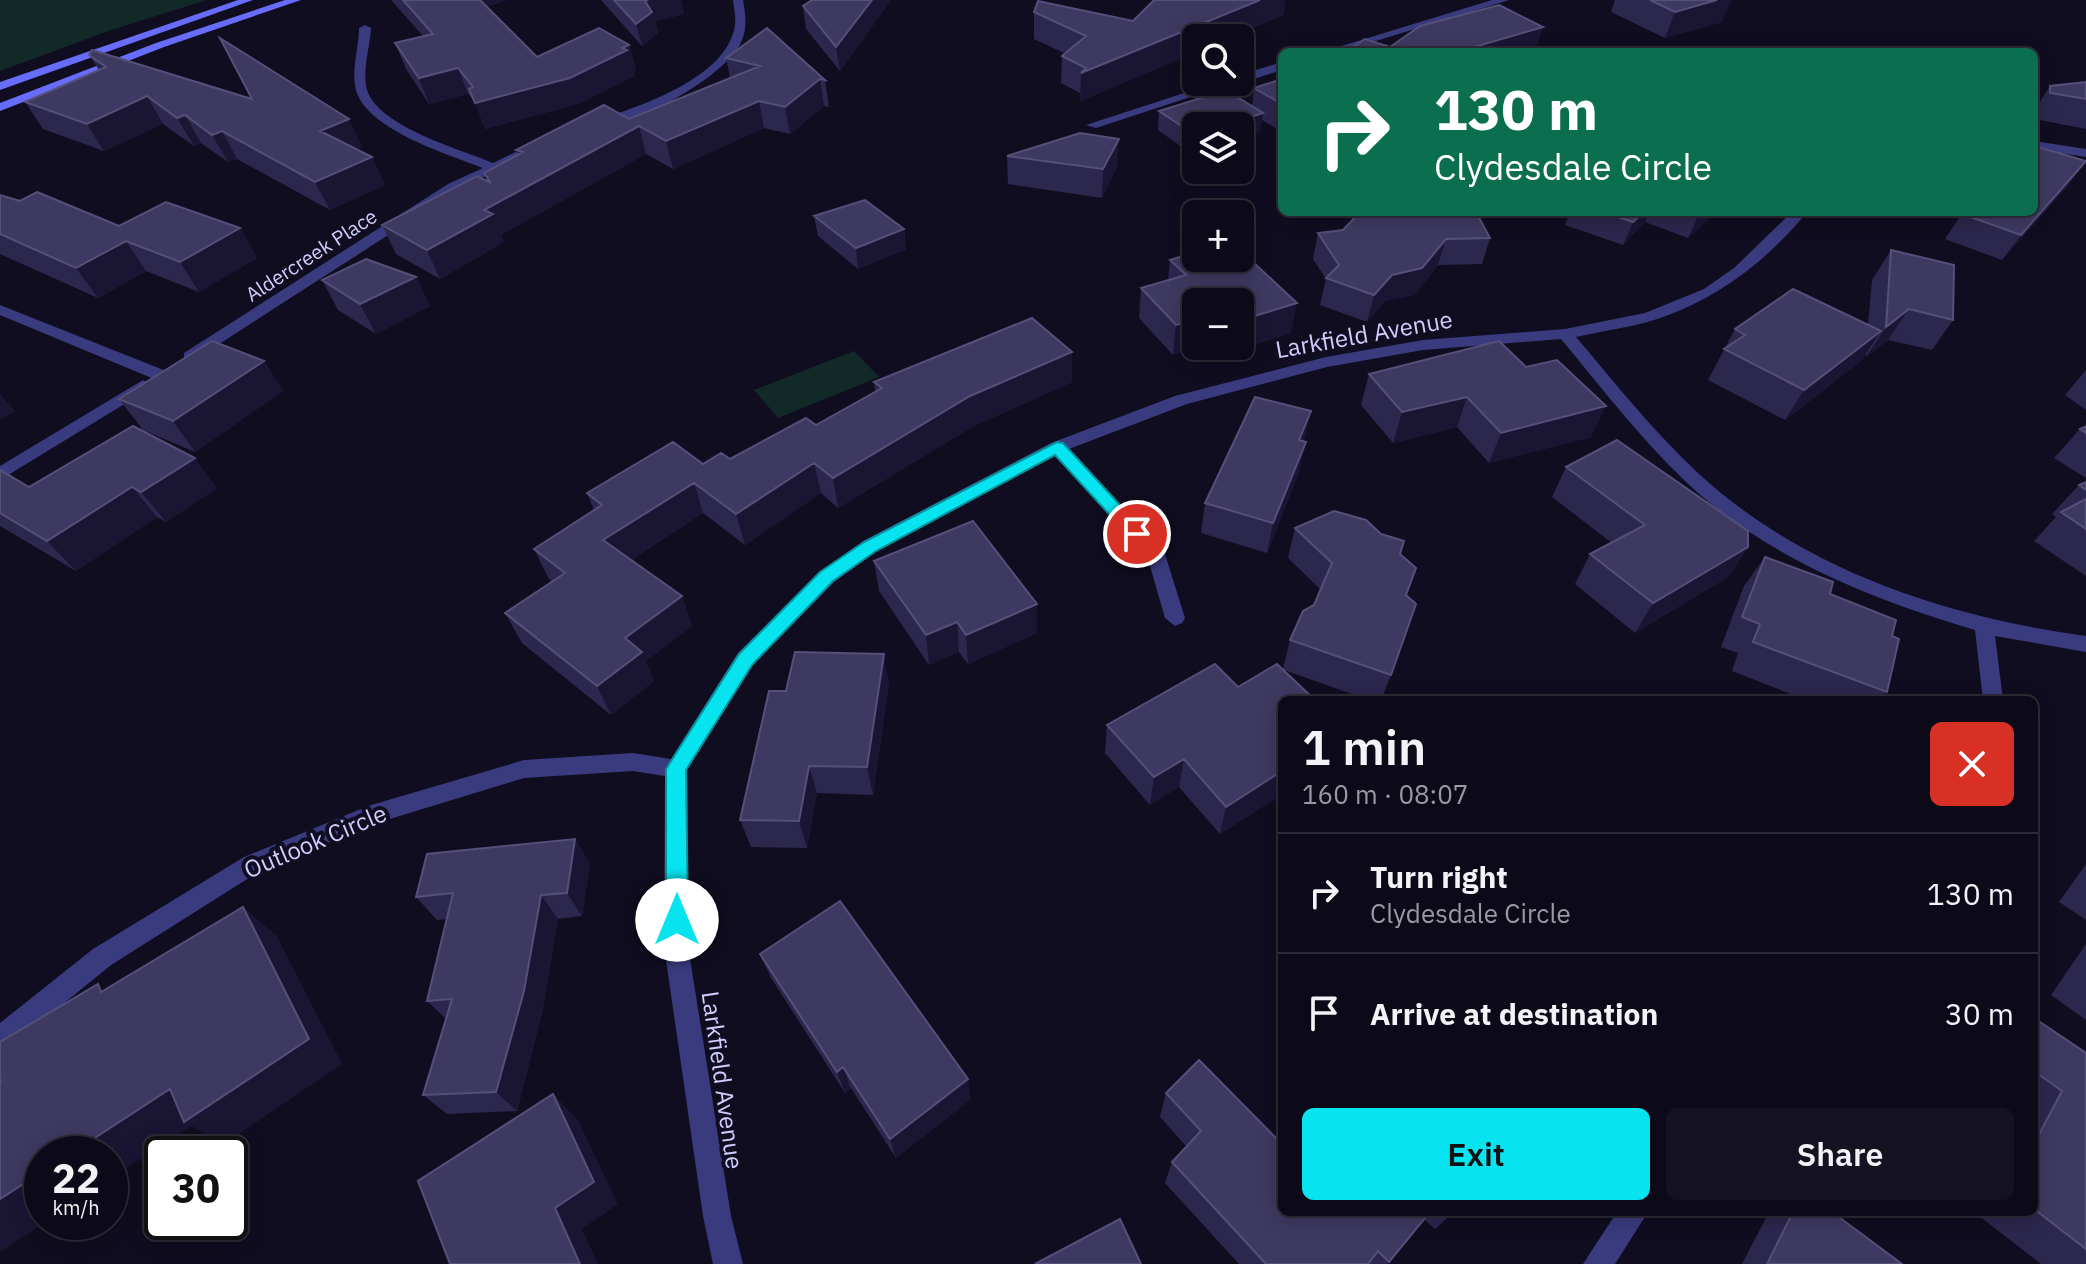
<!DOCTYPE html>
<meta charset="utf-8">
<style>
body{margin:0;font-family:"IBM Plex Sans",sans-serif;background:#151321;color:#f1f3f6;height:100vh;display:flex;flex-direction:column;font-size:30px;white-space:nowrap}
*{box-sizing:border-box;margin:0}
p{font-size:26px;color:#9a9aa2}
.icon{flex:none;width:44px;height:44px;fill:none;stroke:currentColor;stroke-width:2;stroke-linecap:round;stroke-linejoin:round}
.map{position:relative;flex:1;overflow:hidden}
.details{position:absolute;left:1278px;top:696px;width:760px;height:520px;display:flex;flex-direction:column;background:#0c0a18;border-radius:12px;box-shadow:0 4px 20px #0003,0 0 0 2px #2c2b37}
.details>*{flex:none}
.hud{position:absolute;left:1278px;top:48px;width:760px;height:168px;border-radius:12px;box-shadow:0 4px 20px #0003,0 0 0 2px #2c2b37;background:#0b6e4f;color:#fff;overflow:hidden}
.tools{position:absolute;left:1182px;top:24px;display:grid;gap:16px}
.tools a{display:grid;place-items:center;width:72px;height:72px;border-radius:12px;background:#0c0a18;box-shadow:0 4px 20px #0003,0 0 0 2px #2c2b37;font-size:40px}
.speed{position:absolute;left:24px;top:1136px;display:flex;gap:16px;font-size:40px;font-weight:700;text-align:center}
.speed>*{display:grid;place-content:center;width:104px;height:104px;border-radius:50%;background:#0c0a18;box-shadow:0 4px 20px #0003,0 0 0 2px #2c2b37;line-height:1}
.speed small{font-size:20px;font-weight:400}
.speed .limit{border:4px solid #111;border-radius:12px;background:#fff;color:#111}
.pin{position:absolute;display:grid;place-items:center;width:68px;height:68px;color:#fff;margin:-34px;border:4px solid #fff;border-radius:50%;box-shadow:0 2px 8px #0007}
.me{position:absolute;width:88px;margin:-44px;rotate:0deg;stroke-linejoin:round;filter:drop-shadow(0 0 6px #0008)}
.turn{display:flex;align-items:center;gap:28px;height:168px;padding:0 24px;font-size:36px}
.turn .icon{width:104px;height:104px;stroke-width:2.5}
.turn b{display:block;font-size:56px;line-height:68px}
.round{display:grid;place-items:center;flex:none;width:84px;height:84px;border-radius:12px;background:#151321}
.summary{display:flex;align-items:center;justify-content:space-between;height:136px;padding:0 24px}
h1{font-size:48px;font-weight:600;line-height:60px}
.button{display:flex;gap:16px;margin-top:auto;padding:16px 24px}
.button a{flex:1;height:92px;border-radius:12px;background:#07e4f0;color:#111;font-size:32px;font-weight:600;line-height:92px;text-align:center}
.button a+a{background:#151321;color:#f1f3f6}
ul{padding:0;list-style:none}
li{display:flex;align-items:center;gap:24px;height:120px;padding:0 24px;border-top:2px solid #2c2b37}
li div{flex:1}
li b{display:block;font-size:30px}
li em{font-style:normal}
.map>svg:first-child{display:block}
.green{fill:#112a28}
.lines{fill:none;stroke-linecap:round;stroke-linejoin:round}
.street{fill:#3a3b7e;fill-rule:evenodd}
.secondary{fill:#686cfa;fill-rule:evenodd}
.wall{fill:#2c274d}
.shaded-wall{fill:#1a1533}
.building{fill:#3e3960;stroke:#555079;stroke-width:2}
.route{fill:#07e4f0;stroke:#05949c;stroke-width:2}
.labels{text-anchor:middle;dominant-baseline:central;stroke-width:8;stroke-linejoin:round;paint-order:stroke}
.far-street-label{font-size:20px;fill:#d1cefe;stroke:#100d20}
.street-label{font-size:24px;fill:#d1cefe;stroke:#100d20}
</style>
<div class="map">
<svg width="2086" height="1264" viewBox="0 0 2086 1264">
<rect width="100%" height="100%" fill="#100d20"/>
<!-- green -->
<path class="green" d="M0,0h207l-96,30 -111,41z
M854,351l25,26 -101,41 -24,-28z"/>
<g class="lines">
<!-- street -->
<path class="street" d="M733,0h10c3,17 5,32 -5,48 -18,30 -109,83 -143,79v-6c43,-14 133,-43 140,-96 1,-7 -1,-17 -2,-25z
M1492,0h17l-169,52h-18z
M365,25l6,3c-1,19 -9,43 -4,62 12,37 93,59 126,73l45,-22 11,3 -91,46 -262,169h-12v-6l264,-169 35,-16c-35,-14 -123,-40 -128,-83 -3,-19 4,-38 4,-57z
M1282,62v8l-38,12h-6l2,-7z
M1218,82h18l-140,46 -10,-3z
M2034,141l52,8v8l-52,-8z
M1792,212h15c-40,49 -92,89 -153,108 -25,8 -53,11 -78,17 39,46 77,94 122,136 105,97 249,144 388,163v16l-91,-16 8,64h-20l-8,-70c-104,-31 -210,-73 -290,-149 -45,-43 -84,-94 -124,-142l-138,11 -96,17 -140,37 -118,45 95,102 21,67 -3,5 -7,3 -10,-8 -17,-59 -93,-104 -178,96 -43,31 -82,83 -65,105 1,176 43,270 12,48h-30l-10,-48 -39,-270 1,-170 -32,-5 -109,7 -144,44 -120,49 -149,94 -102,83 -9,4v-29l93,-74 151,-92 124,-51 156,-46 109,-7 38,6 67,-106 82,-81 43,-31 188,-98 124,-47 151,-39 97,-17 142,-11 80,-16 59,-24 30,-21z
M0,305l166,66 2,4 -8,5 -6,-1 -154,-64z
M143,380l8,5 -2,4 -149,91v-14z
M1617,1212h31l-33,52h-32z"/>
<!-- secondary -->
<path class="secondary" d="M238,0h15l-253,90v-8z
M285,0h16l-137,47 -164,64v-8l156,-60z"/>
</g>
<!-- wall -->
<path class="wall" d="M391,0h115l-19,7 50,50 92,-12 7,25 -3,2 1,4 -56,28 -93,25 -10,-27 -7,-8 -39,10 -23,-35 -11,-26 28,-7z
M601,0h80l3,14 -29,7 3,12 -16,13z
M812,0h79l-51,71 -34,-42 -3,-23z
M1154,0h131l-2,15 -203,86v-8l-19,-10 1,-27 2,-3 -30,-14v-27l99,9z
M1615,0h116l-9,22 -57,16 -54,-26z
M89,55l273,91 -6,3 16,8 13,28 -55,25 -93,-51 -9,3 -27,-19 -7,3 -31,-22 -59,27 -61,-22 -18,-27 74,-32z
M726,58l99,22 4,27 -5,-1 -34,28 -26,-6 -91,41 -27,-15 -145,81 3,7 -64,37 -44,-25 -14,-29 105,-44 -3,-8 34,-18 -2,-5 113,-31 101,-41z
M1282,79v53l-20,-12 -2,12 -64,-6v28l-3,1 -35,-25 1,-19 93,-5 2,-18z
M2086,82v47l-52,-10v-8l16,-25z
M1007,156l110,11 -15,31 -94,-14z
M2068,186l-66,74 -57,-21 18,-27z
M0,195l119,31 121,2 17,30 -58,34 -53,-21 -48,27 -98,-44z
M1570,212h146l-28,26 -43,-16 -22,23 -58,-20z
M814,216l90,13 2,20 -48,20 -40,-33z
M1318,233l172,5 -8,26 -44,1 -24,30 -29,6 -18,21 -47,-17 6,-26 -13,-20z
M1891,250l62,70 -21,30 -44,-10 -22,17v-3l-5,7 -76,59 -77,-40 27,-51 133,-4 4,-45z
M1170,260l121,73 -45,14 -6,-7v-38l-67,53 -34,-37 2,-30 27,-8z
M416,277l14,29 -54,28 -38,-24 -16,-30z
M1499,341l92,96 -102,26 -32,-36 -64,16 -32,-38 8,-31z
M1072,352v30l-100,45 -134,81 -17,-15 -76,52 -42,-32 -72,47 51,36 10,30 -46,35 8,20 -43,34 -89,-72 -17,-30 47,-31 -3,-3 -15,-30 60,-39 -7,-17 116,-29 27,-5 86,-34 59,-33 -1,-10z
M264,361l19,30 -88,61 -52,-22 -24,-31z
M2086,370v40l-21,-15z
M2086,426v52l-32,-20 26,-29z
M1304,442l-5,30 -32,81 -66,-20 4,-30z
M1566,467l182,80 -20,30 -93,56 -60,-49 15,-30 22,-11 -60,-46z
M0,470l29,17 188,1 -51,34 -9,-5 -81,54 -76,-45z
M2086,482v94l-52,-35 22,-24 -4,-3 27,-29z
M1295,528l105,26 6,41 -15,80 -10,25h-12l-85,-30 -2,30v94l-62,40 -41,-47 -29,18 -45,-52 2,-28 131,-38 45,-18 7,-29 24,-35 7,-15 -33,-32z
M1765,557l65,37 62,42 -5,56 -8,8h-73l-74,-29 6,-18 -17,-6 23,-61z
M874,561l163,72 -69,31 -9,-12 -30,13 -50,-74z
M889,683l-16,112 -56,-2 -10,55 -56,-1 -11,-27 46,-129z
M575,839l15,25 -8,52 -24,3 -16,94 -25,98 -70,3 -24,-19 23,-76 -19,-18 20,-82 -10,1 -21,-23z
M2086,864v56l-27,-18z
M2086,944v76l-35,-25z
M760,954l211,145 -75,59 -45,-70 -6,5 -74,-115z
M2037,1020l49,33v211h-45l-67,-52h60v-190z
M1166,1093l116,119h172l-19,17 -11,-10 -37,45h-148l-74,-81 7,-21 14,-16 -26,-29z
M1769,1212h63l70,52h-160z"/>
<!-- shaded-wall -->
<path class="shaded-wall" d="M471,0h35v1l-31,9z
M648,0h33l3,14 -29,7 3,12 -16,13 -6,-22 9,-23z
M872,0h19l-51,71 -4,-24z
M1260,0h25l-2,15 -54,23h-33v14l-116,49 1,-28z
M1717,0h14l-9,22 -57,16 10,-26z
M1543,27l-8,24 -3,1h-75z
M629,45l7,25 -3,2 1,4 -56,28 -93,25 -10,-26z
M458,68l10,26 -39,10 -10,-26z
M820,79l4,27 -34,28 -5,-27z
M147,96l16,28 -59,27 -17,-27z
M759,101l5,27 -91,41 -7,-28z
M1263,113l-3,19 -20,7v-13h-17z
M185,115l16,28 -7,3 -17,-28z
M349,119l13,27 -28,12 -14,-27z
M639,126l7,28 -145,81 3,7 -64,37 -13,-29 57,-40z
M222,131l15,28 -9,3 -16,-27z
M1195,135h1v19l-3,1z
M1119,139l-2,28 -15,31 1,-29z
M372,157l13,28 -55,25 -15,-28z
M2086,162l-18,24 -66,74 19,-25z
M1643,212h6l-4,10 -22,23 10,-23z
M1702,212h14l-28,26 11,-24z
M240,228l17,30 -58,34 -19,-30z
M904,229l2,20 -48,20 -2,-21z
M1446,239l-8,26 -24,30 -29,6 -18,21 7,-27 18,-20z
M126,241l20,30 -48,27 -22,-30z
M416,277l14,29 -54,28 -16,-30z
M1297,303l-6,30 -45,14 5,-30z
M1909,309l-21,31 -22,17 20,-30z
M1196,320v26h11l-34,9 3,-30z
M1881,331l-20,30 -76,59 19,-30z
M1072,352v30l-100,45 -134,81 -5,-30 137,-82z
M264,361l19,30 -88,61 -22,-31z
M0,394l15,17 -15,9z
M1467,397l-10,30 -64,16 9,-31z
M1606,406l-15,31 -102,26 12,-30z
M1311,411l-7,30 -12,29 7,-30z
M1306,442l-7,30 -32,81 6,-30z
M195,458l22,30 -51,34 -25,-30z
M814,463l7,30 -76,52 -9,-31z
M694,483l9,30 -88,57 -12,-30z
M132,487l25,30 -81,54 -29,-30z
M1748,547l-20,30 -93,56 18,-30z
M682,596l10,30 -46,35 8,20 -43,34 -14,-29 28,-48z
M1037,604v29l-69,31 -2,-29z
M957,622l2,30 -30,13 -3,-30z
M884,654l5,29 -16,112 -6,-28z
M1184,759l-5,28 -29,18 4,-28z
M809,766l8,27 -10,55 -8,-27z
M1282,771v23l-62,40 6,-27z
M575,839l15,25 -8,52 -15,-23z
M541,895l17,24 -16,94 -25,98 -21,-19z
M243,907l34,29 65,128 -118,80 -33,-18 -81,53v-25h-40z
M843,1067l8,21 -6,5 -8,-21z
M968,1079l3,20 -75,59 -6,-19z
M553,1094l25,26 40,84 -36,25 16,35h-18l-25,-56z
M42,1172v50h4l-46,30v-53z"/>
<!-- building -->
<path class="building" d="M403,0h77l57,57 62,-29 30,17 -7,3 5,2 -57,28 -95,25 -6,-14 4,-2 -15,-19 -39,10 -24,-35 38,-9z
M614,0h34l-3,1 7,11 -16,12z
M812,0h60l-36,47 -33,-41z
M1154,0h106l-179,73 5,-5 -24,-12 24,-20 -52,-24 4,-11 95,20z
M1650,0h67l-42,12z
M1499,5l44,22 -86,25h-111l19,-13 25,8 30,-21z
M767,28l58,52 -5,-1 -35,28 -26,-6 -93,40 -27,-15 -155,84 9,4 -66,36 -45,-25 95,-49 14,7 -7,-10 39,-21 -7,-2 88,-45 25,14 131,-53 -34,-8z
M220,38l129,81 -29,12 52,26 -57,25 -93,-51 -10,4 -27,-20 -8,3 -30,-22 -60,28 -62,-22 81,-35 -17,-12 3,-5 160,49z
M1282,79v25l-28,-16z
M2086,82v17l-36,-6v-7z
M1226,90l37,23 -40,13h-27v9h-1l-36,-24z
M1080,133l39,6 -16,30 -96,-13z
M2038,147l48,14 -65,74 -59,-21 1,-2h71v-59z
M37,192l82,34 47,-24 74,26 -60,34 -54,-21 -50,27 -76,-34v-39l20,6z
M865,200l39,29 -48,19 -42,-32z
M1360,212h116l14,26 -44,1 -24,29 -30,7 -18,20 -48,-17 13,-13 -21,-32 25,-3z
M1604,212h39l-10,10z
M1240,250l57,53 -46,14 -9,-9 -2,1v-7h-44v18l-20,5 -35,-37 45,-13 -16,-15 26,-8v6h44z
M1891,250l63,15 -1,55 -44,-11 -23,18z
M366,259l50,18 -56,27 -38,-24z
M1793,289l88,42 -77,59 -80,-41 21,-14 -10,-6z
M1032,318l40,34 -102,44 -137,82 -19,-15 -78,51 -42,-31 -91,57 79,56 -57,42 17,14 -45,34 -92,-73 60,-40 -31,-24 68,-44 -15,-12 86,-51 30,22 18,-11 9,6 76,-41 10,7 66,-37 -8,-6z
M212,341l52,20 -91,60 -54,-22z
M1499,341l27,26 31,-7 49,46 -105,27 -34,-36 -65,15 -33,-38z
M1255,397l56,14 -12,29 7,2 -33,81 -68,-20z
M133,426l62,32 -54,34 -9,-5 -85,54 -47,-28v-43l29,17z
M2086,426v7l-6,-4z
M1617,440l131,91v16l-95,56 -63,-49 55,-29 -79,-58z
M2086,482v8l-7,-5z
M2086,499v30l-25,-17z
M1334,511l32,9 15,14 23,7 -4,13 16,14 -10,27 10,9 -25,71 -101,-35 13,-29 11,-6 18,-42 -37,-35z
M973,521l64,83 -71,31 -9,-13 -31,13 -52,-74z
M1765,557l68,25 -3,12 66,26 -4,16 7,3 -12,53 -134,-50 7,-18 -18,-7z
M795,652l89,2 -17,113 -58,-1 -10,55 -59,-1 29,-129h17z
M1215,664l23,23 39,-23 38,36h-33v71l-56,36 -42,-48 -30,18 -47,-52z
M575,839l-8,54 -26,2 -17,96 -28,101 -73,3 29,-96 -25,2 26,-108 -37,4 11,-43z
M840,901l128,178 -78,60 -47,-72 -6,5 -77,-118z
M243,907l66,132 -125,83 -14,-33 -100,65h-28v18l-42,27v-116l1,-1 -1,-4v-36l98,-58 3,8z
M2037,1020l49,33v196l-52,-40v-65l28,-53 -28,-20v-45z
M1199,1060l83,84v68h148l-41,50 -11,-11 -10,13h-102l-94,-102 29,-31 -35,-38z
M553,1094l41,88 -39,26 25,56h-130l-32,-83z
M1793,1212h39l70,52h-135z
M1120,1219l21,45h-106z"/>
<!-- route -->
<path class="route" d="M1057,442l6,1 80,87v8h-12l-76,-83 -179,96 -43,30 -81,84 -66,105 2,150 -4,7 -7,3 -8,-3 -3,-7v-151l73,-115 81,-82 44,-30z"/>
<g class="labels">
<!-- far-street labels -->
<g class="far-street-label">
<text transform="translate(311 255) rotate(-33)">Aldercreek Place</text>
</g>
<!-- street labels -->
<g class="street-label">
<text transform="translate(1364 334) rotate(-10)">Larkfield Avenue</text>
<text transform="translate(315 841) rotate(-23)">Outlook Circle</text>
<text transform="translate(723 1080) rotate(82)">Larkfield Avenue</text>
</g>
</g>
</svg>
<div class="tools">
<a><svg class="icon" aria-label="search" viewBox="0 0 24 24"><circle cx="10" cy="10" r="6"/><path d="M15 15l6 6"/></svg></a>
<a><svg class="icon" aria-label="layers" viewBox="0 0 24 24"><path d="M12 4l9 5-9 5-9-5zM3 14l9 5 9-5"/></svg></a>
<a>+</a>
<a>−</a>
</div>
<div class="speed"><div>22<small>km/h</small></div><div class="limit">30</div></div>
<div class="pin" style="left:1137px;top:534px;background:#d93025"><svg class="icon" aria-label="arrive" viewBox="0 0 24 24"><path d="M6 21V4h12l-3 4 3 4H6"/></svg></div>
<svg class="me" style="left:677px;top:920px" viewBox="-20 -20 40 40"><circle r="19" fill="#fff"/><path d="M0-13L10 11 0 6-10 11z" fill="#07e4f0"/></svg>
<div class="hud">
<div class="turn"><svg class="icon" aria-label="right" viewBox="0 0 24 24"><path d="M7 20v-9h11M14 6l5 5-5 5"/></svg><div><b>130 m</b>Clydesdale Circle</div></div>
</div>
<section class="details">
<div class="summary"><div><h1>1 min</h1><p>160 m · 08:07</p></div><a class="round" style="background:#d93025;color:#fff"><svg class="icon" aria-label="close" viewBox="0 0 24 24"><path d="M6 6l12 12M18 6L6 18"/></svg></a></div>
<ul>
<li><svg class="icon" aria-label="right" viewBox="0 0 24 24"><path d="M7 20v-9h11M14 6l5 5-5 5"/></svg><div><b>Turn right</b><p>Clydesdale Circle</p></div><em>130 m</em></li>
<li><svg class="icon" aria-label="arrive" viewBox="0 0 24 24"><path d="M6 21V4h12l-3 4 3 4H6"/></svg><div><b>Arrive at destination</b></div><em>30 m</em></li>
</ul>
<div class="button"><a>Exit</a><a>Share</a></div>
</section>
</div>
